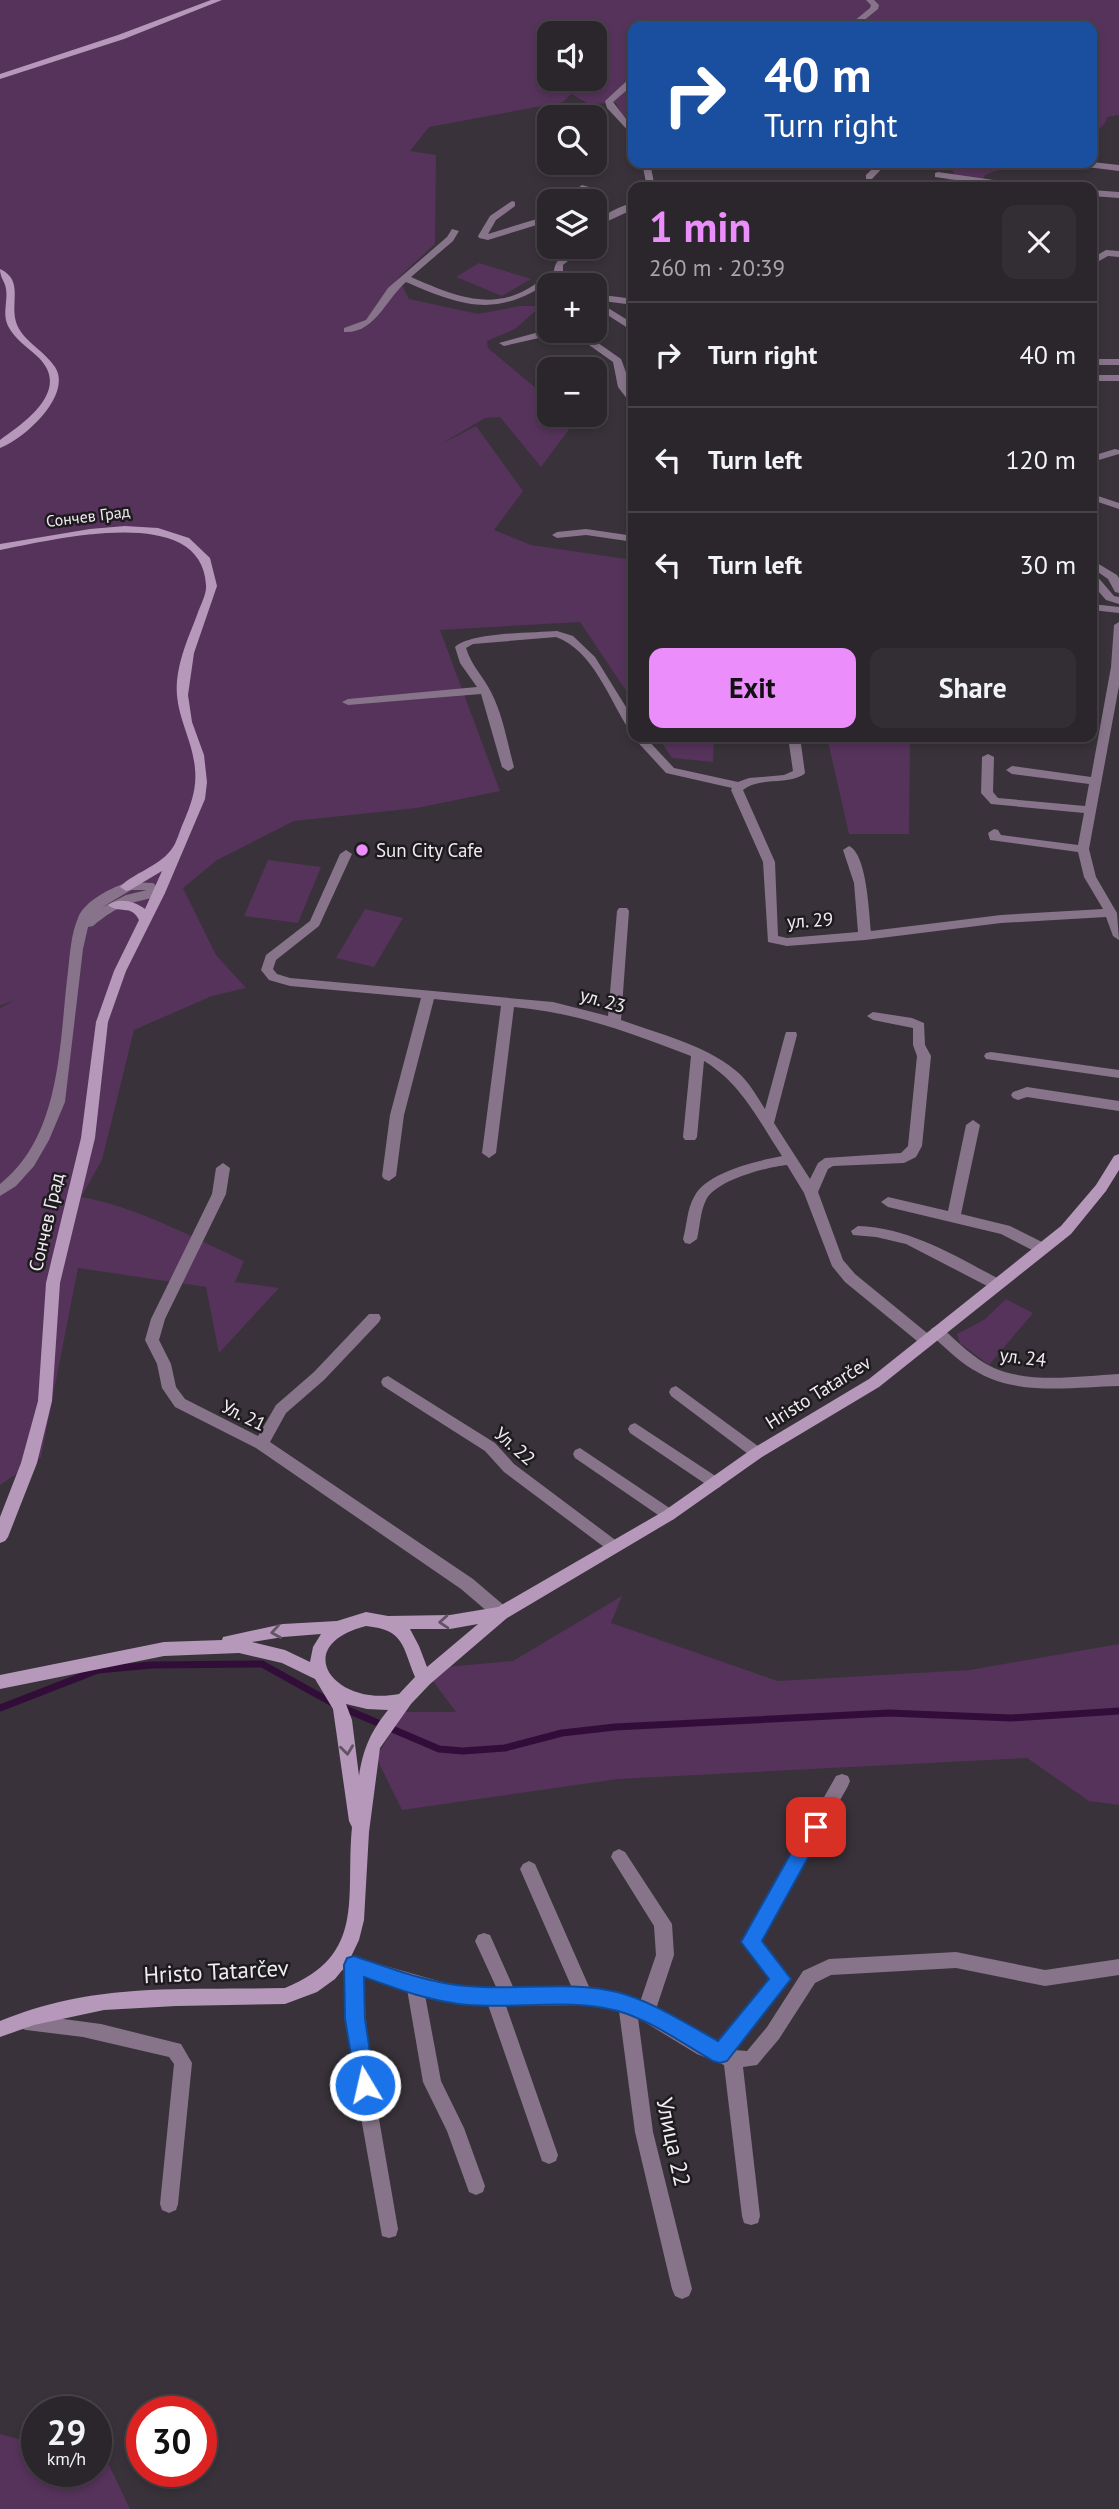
<!DOCTYPE html>
<meta charset="utf-8">
<style>
body{margin:0;font-family:"PT Sans",sans-serif;background:#332e34;color:#f1f3f6;height:100vh;display:flex;flex-direction:column;font-size:26px;white-space:nowrap}
*{box-sizing:border-box;margin:0}
p{font-size:23px;color:#a6a5a9}
.icon{flex:none;width:38px;height:38px;fill:none;stroke:currentColor;stroke-width:2;stroke-linecap:round;stroke-linejoin:round}
.map{position:relative;flex:1;overflow:hidden}
.side{position:absolute;left:628px;top:182px;width:469px;height:560px;display:flex;flex-direction:column;background:#2b262c;border-radius:14px;box-shadow:0 4px 10px #0003,0 0 0 2px #474348}
.side>*{flex:none}
.banner{position:absolute;left:628px;top:21px;width:469px;height:147px;border-radius:14px;box-shadow:0 4px 10px #0003,0 0 0 2px #474348;background:#1a4fa0;color:#fff;overflow:hidden}
.tools{position:absolute;left:537px;top:21px;display:grid;gap:14px}
.tools a{display:grid;place-items:center;width:70px;height:70px;border-radius:14px;background:#2b262c;box-shadow:0 4px 10px #0003,0 0 0 2px #474348;font-size:35px}
.speed{position:absolute;left:21px;top:2396px;display:flex;gap:14px;font-size:35px;font-weight:700;text-align:center}
.speed>*{display:grid;place-content:center;width:91px;height:91px;border-radius:50%;background:#2b262c;box-shadow:0 4px 10px #0003,0 0 0 2px #474348;line-height:1}
.speed small{font-size:18px;font-weight:400}
.speed .limit{border:10px solid #d22;background:#fff;color:#111}
.pin{position:absolute;display:grid;place-items:center;width:60px;height:60px;color:#fff;margin:-30px;border-radius:14px;box-shadow:0 4px 10px #0006}
.me{position:absolute;width:77px;margin:-38px;rotate:351deg;stroke-linejoin:round;filter:drop-shadow(0 0 5px #0008)}
.turn{display:flex;align-items:center;gap:24px;height:147px;padding:0 21px;font-size:32px}
.turn .icon{width:91px;height:91px;stroke-width:2.5}
.turn b{display:block;font-size:49px;line-height:60px}
.round{display:grid;place-items:center;flex:none;width:74px;height:74px;border-radius:14px;background:#332e34}
.head{display:flex;align-items:center;justify-content:space-between;height:119px;padding:0 21px}
h1{font-size:42px;font-weight:800;line-height:52px;color:#eb8dfb}
.primary-button{display:flex;gap:14px;margin-top:auto;padding:14px 21px}
.primary-button a{flex:1;height:80px;border-radius:14px;background:#eb8dfb;color:#111;font-size:28px;font-weight:800;line-height:80px;text-align:center}
.primary-button a+a{background:#332e34;color:#f1f3f6}
ul{padding:0;list-style:none}
li{display:flex;align-items:center;gap:21px;height:105px;padding:0 21px;border-top:2px solid #474348}
li div{flex:1}
li b{display:block;font-size:26px}
li em{font-style:normal}
.map>svg:first-child{display:block}
.green{fill:#56335b;fill-rule:evenodd}
.lines{fill:none;stroke-linecap:round;stroke-linejoin:round}
.stream{stroke:#330d39;stroke-width:7}
.street{fill:#87748a;fill-rule:evenodd}
.secondary{fill:#b698bb;fill-rule:evenodd}
.oneway{stroke:#625365}
.route{fill:#1a73e8;stroke:#114b97;stroke-width:2}
.poi-dot{fill:#eb8dfb;stroke:#1e1b1f;stroke-width:2.5}
.labels{text-anchor:middle;dominant-baseline:central;stroke-width:5;stroke-linejoin:round;paint-order:stroke}
.far-street-label{font-size:16px;fill:#f0ebf1;stroke:#1e1b1f}
.poi-label{font-size:19px;fill:#f0ebf1;stroke:#1e1b1f;text-anchor:start}
.street-label{font-size:19px;fill:#f0ebf1;stroke:#1e1b1f}
.near-street-label{font-size:23px;fill:#f0ebf1;stroke:#1e1b1f}
</style>
<div class="map">
<svg width="1119" height="2509" viewBox="0 0 1119 2509">
<rect width="100%" height="100%" fill="#39323a"/>
<!-- green -->
<path class="green" d="M0,0h1119v115l-12,2 -2,6 -13,14v-111h-458l-1,88 -9,3 -8,-14 -27,1 -18,-10 -8,8 -134,25 -19,24 26,4 -1,89 -37,34 11,21 69,15 42,-8h21l-26,23 -28,12 1,7 61,51 1,16h19l7,5 -35,47 -41,-50 -15,1 -44,26 35,-18 47,65 -29,39 37,15 102,15v141l-53,-79 -140,8 60,161 -83,17 -123,13 -77,39 -34,28 33,67 30,33 -34,8 -78,34 -32,130 -21,37c57,10 110,40 163,64l-9,21 44,6 -60,65 -13,-66 -128,-19 -37,189 -41,28v-477l15,-8 -15,6zM550,33h45v46h-45z
M934,163h99l-2,3h-22l-24,9 -6,12h-39l14,-14 -5,-6z
M479,263l52,16 -29,17 -46,-19z
M658,737h56l-1,25 -41,-4z
M827,737h83l-1,97h-60z
M268,860l53,7 -23,56 -54,-7z
M365,909l38,9 -29,49 -38,-9z
M1006,1299l27,14 -44,52 -29,-22 -3,-9 27,-14z
M622,1596l-11,27 167,58 192,-11 149,-26v161l-30,-4 -62,-43 -409,21 -216,31 -26,-53 28,-45h52l-32,-43 89,-8z
M0,2434l37,10v27h59v-10l13,4 21,44h-130z"/>
<g class="lines">
<!-- stream -->
<path class="stream" d="M0,1708l98,-38 54,-5 110,-1 72,40
M343,1708l96,41 24,2 42,-3 57,-15 53,-6 274,-14 122,5 108,-7"/>
<!-- street -->
<path class="street" d="M866,0h8l5,5 -1,4 -21,17h-9l22,-18 1,-3z
M631,77h3v7l-21,18 21,27v8l-27,-29 -2,-7z
M1092,162l27,3v6l-40,-5 -4,-3z
M642,163h8l5,24h-8z
M746,163h10l-6,3z
M878,163h9l-15,16h-6v-4z
M938,172l84,12 4,3h-21l-70,-10v-4z
M582,185l14,4 -1,13 -8,-1 1,-9 -10,-4z
M1092,190l27,2v6l-27,-2z
M512,201l3,1v4l-19,14 -8,14 62,-19v6l-62,19 -9,-2 -1,-2 12,-20z
M634,202v7l-26,12 -13,13c0,-19 23,-26 39,-32z
M452,229l7,2 -6,10 -42,36c32,14 71,32 106,17 13,-5 25,-15 37,-23 1,-14 18,-24 31,-24l-22,18v6l15,14h-10l-10,-9c-58,42 -90,33 -152,6 -20,17 -31,52 -62,50v-4l22,-8 22,-32 59,-51z
M1106,250l13,1v6l-11,-1 -16,9v-7z
M595,294l39,5v6l-39,-5z
M595,300l39,24v8l-39,-25z
M577,331h10l4,7 30,21c4,9 13,38 13,46l-3,-1 -13,-17 -5,-25 -31,-22 -43,-2 -35,8 -5,-3 40,-11 40,2z
M1092,359h27v6h-27z
M1092,375h27v6h-27z
M1115,449l4,1v4l-27,8v-6z
M1092,494l27,9v6l-27,-9z
M586,529l48,7v6l-48,-7 -29,3 -5,-3 5,-3z
M1092,560l25,15 2,3v15l-4,-1 -7,-13 -16,-11z
M1092,574l4,1 18,21 5,1v7l-13,-4 -14,-16z
M1092,604l27,3v6l-27,-3z
M1119,622v64l-30,163 7,28 21,36 2,27 -6,-4 -7,-19 -105,6 -136,17 -78,6 -19,-4 -5,-80 -32,-72 1,-2 -66,-15 -33,-36h12l29,31 64,14 11,-4 35,-3 9,-4 -5,-34h12l5,36 -2,2c-18,10 -45,2 -60,15l32,72 3,74 9,2 71,-6 -4,-49 -11,-33 6,-4c18,8 20,67 22,85l130,-16 102,-6 -19,-32 -6,-25 -88,-12 -2,-7 6,-4 4,1 3,5 77,10 6,-32 -93,-9 -10,-11 1,-36 6,-3 6,3 -1,35 5,6 87,8 4,-22 -77,-10 -6,-4 6,-4 79,11 20,-110 3,-42z
M557,631l16,5 22,21 39,63v12l-4,-1c-21,-31 -36,-80 -74,-94l-83,7 -7,4c5,17 17,28 25,44 12,23 16,50 23,75l-2,2 -4,2 -6,-4 -21,-73 -133,11 -6,-3 6,-3 129,-12 -17,-24 -5,-16c16,-15 78,-14 102,-16z
M346,850l6,4 -33,72 -43,34 -3,9 4,5 13,4 263,24 55,14 9,-105 2,-3h8l2,3 -8,109c37,14 83,24 114,50 13,10 21,25 30,39l20,-74 1,-3h10l1,3 -23,88 36,56 8,-16 7,-5 76,-5 7,-7 9,-90 -4,-11v-17l-40,-8 -6,-4 6,-4 39,6 12,5 1,22 6,11 -9,90 -6,11 -12,6 -71,3 -5,3 -10,23 25,68 12,14 77,63 2,4 -2,4h-10l-77,-63 -13,-16 -28,-73 -17,-28c-20,2 -71,15 -81,35 -6,12 -6,27 -9,39l-7,5 -5,-1 -2,-4c4,-14 4,-30 11,-42 12,-25 63,-36 88,-41 -23,-35 -41,-73 -78,-95l-7,76 -2,3h-10l-2,-3 8,-81c-61,-23 -111,-43 -177,-49l-18,146 -7,5 -7,-5 19,-147 -67,-7 -30,116 -8,61 -7,5 -5,-2 -2,-3 8,-61 31,-117 -131,-12 -21,-6 -8,-10 5,-15 44,-34 30,-67z
M129,882l24,1 12,10 -2,3c-31,6 -44,8 -70,30l-5,1 -5,22 -18,153 -16,38 -15,26 -18,20 -16,10v-12c62,-49 59,-141 68,-213 2,-17 3,-37 10,-53 6,-17 34,-31 51,-36zM131,890h16l-21,5 -25,13z
M991,1052l128,18v8l-133,-19 -2,-3 2,-3z
M1027,1087l92,14v10l-92,-14 -9,3 -5,-2 -2,-3 2,-3z
M973,1120l7,5 -19,89 49,12 36,18 2,4 -2,4h-10l-35,-18 -113,-27 -7,-5 7,-5 60,14 18,-86z
M223,1163l7,5 -4,26 -61,125 -6,21 12,24 5,23 9,12 73,37 18,-31 38,-33 55,-58h10l2,4 -2,4 -55,58 -38,33 -16,29 203,137 34,29 2,5 -2,5 -6,2 -6,-2 -34,-29 -205,-141 -81,-41 -13,-19 -5,-24 -12,-24 6,-21 61,-125 4,-26z
M858,1226c53,2 97,30 143,54l2,4 -7,5 -5,-1 -85,-44 -30,-7 -23,-2 -2,-4z
M937,1327l5,1c16,14 32,31 52,40 37,16 86,8 125,6v12c-44,1 -99,10 -140,-13 -18,-9 -32,-24 -47,-37l-2,-4 2,-4z
M388,1376l107,67 19,21 104,78 3,4 -3,4 -5,2 -5,-2 -104,-78 -19,-21 -102,-65 -2,-4 2,-4z
M676,1386l86,63 2,4 -2,4h-10l-81,-61 -2,-4 2,-4z
M635,1423l85,56 3,4 -3,4 -5,2 -5,-2 -80,-54 -2,-4 2,-4z
M580,1448l94,63 3,4 -3,4 -5,2 -5,-2 -89,-61 -2,-4 2,-4z
M842,1774l6,2 2,5 -2,5 -87,155 29,38 -56,71 13,1 20,-24 36,-56 26,-12 127,-7 89,18 74,-11v16l-74,11 -89,-18 -125,7 -16,8 -36,56 -22,26 -14,2 17,149 -2,7 -7,2 -7,-2 -2,-7 -18,-151 -27,-11 -59,-36 15,114 39,157 -3,7 -7,3 -7,-3 -3,-7 -37,-157 -16,-121 -33,-6 -80,1 52,149 -2,6 -7,3 -7,-3 -2,-6 -52,-150 -23,-2 -40,-8 16,86 23,47 21,58 -2,6 -7,3 -7,-3 -22,-61 -24,-49 -16,-93 -44,-13 6,85 29,168 -2,7 -7,2 -7,-2 -31,-175 -5,-90 -11,-3 -3,-6 3,-6 6,-2 13,3 95,27 48,5 -22,-48 3,-6 6,-2 6,2 24,54 58,-1 -52,-119 3,-5 6,-3 6,3 55,125 37,7 13,6 16,-47 -2,-29 -43,-69 2,-5 6,-3 6,3 47,72 2,31 -18,54 60,36 54,-66 -28,-37 94,-166z
M26,2014l75,10 80,20 11,19 -14,141 -2,6 -7,3 -7,-3 -2,-6 14,-140 -5,-7 -86,-20 -57,-7 -6,-2 -3,-6 3,-6z"/>
<!-- secondary -->
<path class="secondary" d="M211,0h11l-98,39 -124,40v-5l118,-39z
M0,269c24,11 10,33 16,53 6,19 28,28 39,45 18,28 -31,72 -55,81v-8c25,-18 72,-50 38,-83 -11,-10 -23,-18 -30,-31 -6,-13 0,-24 -2,-37 -1,-8 -6,-11 -6,-20z
M125,526l33,2 31,10 21,20 7,28 -23,67 -6,42 4,27 12,33 3,27 -2,17 -40,94 -39,78 -18,51 -13,116 -35,145 -8,118 -15,62 -29,74 -3,4 -5,2v-26l21,-54 17,-62 8,-118 35,-145 15,-116 18,-51 25,-51c-7,-16 -21,-6 -31,-15 10,-8 27,-4 37,4l17,-38 -32,19 -4,1 -6,-4c13,-14 38,-20 51,-37 6,-7 9,-21 13,-29 7,-17 13,-33 11,-52 -2,-30 -21,-55 -18,-88 2,-23 12,-45 20,-66 3,-9 10,-21 9,-30 -4,-84 -156,-44 -206,-35v-6l90,-15z
M1119,1154v16l-13,21 -35,43 -192,153 -117,70 -88,62 -167,99 -77,66 -19,20 -31,44 -11,84 -5,88 -5,20 -11,23 -13,16 -18,13 -32,12 -109,2 -72,4 -70,15 -34,12v-16c22,-9 44,-16 68,-21 70,-15 145,-10 217,-12 82,-33 60,-90 67,-161l-3,-6 -16,-112 -18,-30 -33,-16 -43,-10 -75,3 -164,33v-14l164,-33 58,-2 1,-3 60,-13 54,-3 29,-9 22,4 62,-1 48,-8 166,-96 88,-62 117,-70 192,-153 35,-41 18,-29zM478,1624l-51,43 -8,-21 -9,-17h40zM366,1626c39,4 36,20 49,51l-16,17c-65,13 -110,-48 -33,-68zM321,1634l-8,13 -3,15 -25,-12 -33,-8 31,-5zM346,1704l21,5 21,1c-17,21 -25,39 -29,66l-7,-56z"/>
</g>
<!-- one-way arrows -->
<defs><path id="oneway-chevron" d="M-2-3.5L2.5 0L-2 3.5" fill="none" stroke-width="1.6" stroke-linecap="round" stroke-linejoin="round" transform="scale(1.75)"/></defs>
<g class="oneway">
<use href="#oneway-chevron" transform="translate(444 1622) rotate(176)"/>
<use href="#oneway-chevron" transform="translate(276 1632) rotate(171)"/>
<use href="#oneway-chevron" transform="translate(347 1750) rotate(83)"/>
</g>
<!-- route -->
<path class="route" d="M816,1819l7,2 2,6 -63,114 29,38 -64,82 -7,2 -7,-2c-31,-18 -61,-40 -95,-50 -48,-13 -101,-2 -150,-6 -36,-3 -71,-16 -104,-28l1,42 10,66 -3,6 -7,3 -8,-3 -12,-72 -1,-54 3,-7 7,-2c36,12 74,27 113,30 49,5 102,-6 150,6 37,10 68,31 101,49l51,-62 -28,-37 68,-121z"/>
<!-- markers -->
<circle class="poi-dot" cx="362" cy="850" r="7"/>
<g class="labels">
<!-- far-street labels -->
<g class="far-street-label">
<text transform="translate(88 516) rotate(-7)">Сончев Град</text>
</g>
<!-- poi labels -->
<g class="poi-label">
<text x="376" y="850">Sun City Cafe</text>
</g>
<!-- street labels -->
<g class="street-label">
<text transform="translate(810 920) rotate(-3)">ул. 29</text>
<text transform="translate(603 1000) rotate(16)">ул. 23</text>
<text transform="translate(46 1222) rotate(-77)">Сончев Град</text>
<text transform="translate(1023 1357) rotate(7)">ул. 24</text>
<text transform="translate(818 1392) rotate(-32)">Hristo Tatarčev</text>
<text transform="translate(244 1415) rotate(26)">Ул. 21</text>
<text transform="translate(515 1446) rotate(41)">Ул. 22</text>
</g>
<!-- near-street labels -->
<g class="near-street-label">
<text transform="translate(216 1971) rotate(-3)">Hristo Tatarčev</text>
<text transform="translate(674 2142) rotate(78)">Улица 22</text>
</g>
</g>
</svg>
<div class="tools">
<a><svg class="icon" aria-label="sound" viewBox="0 0 24 24"><path d="M4 9h4l5-4v14l-5-4H4zM17 9q2 3 0 6"/></svg></a>
<a><svg class="icon" aria-label="search" viewBox="0 0 24 24"><circle cx="10" cy="10" r="6"/><path d="M15 15l6 6"/></svg></a>
<a><svg class="icon" aria-label="layers" viewBox="0 0 24 24"><path d="M12 4l9 5-9 5-9-5zM3 14l9 5 9-5"/></svg></a>
<a>+</a>
<a>−</a>
</div>
<div class="speed"><div>29<small>km/h</small></div><div class="limit">30</div></div>
<div class="pin" style="left:816px;top:1827px;background:#d93025"><svg class="icon" aria-label="arrive" viewBox="0 0 24 24"><path d="M6 21V4h12l-3 4 3 4H6"/></svg></div>
<svg class="me" style="left:365px;top:2085px" viewBox="-20 -20 40 40"><circle r="17" fill="#1a73e8" stroke="#fff" stroke-width="3"/><path d="M0-11L8 9 0 5-8 9z" fill="#fff"/></svg>
<div class="banner">
<div class="turn"><svg class="icon" aria-label="right" viewBox="0 0 24 24"><path d="M7 20v-9h11M14 6l5 5-5 5"/></svg><div><b>40 m</b>Turn right</div></div>
</div>
<section class="side">
<div class="head"><div><h1>1 min</h1><p>260 m · 20:39</p></div><a class="round"><svg class="icon" aria-label="close" viewBox="0 0 24 24"><path d="M6 6l12 12M18 6L6 18"/></svg></a></div>
<ul>
<li><svg class="icon" aria-label="right" viewBox="0 0 24 24"><path d="M7 20v-9h11M14 6l5 5-5 5"/></svg><div><b>Turn right</b></div><em>40 m</em></li>
<li><svg class="icon" aria-label="left" viewBox="0 0 24 24"><path d="M17 20v-9H6M10 6l-5 5 5 5"/></svg><div><b>Turn left</b></div><em>120 m</em></li>
<li><svg class="icon" aria-label="left" viewBox="0 0 24 24"><path d="M17 20v-9H6M10 6l-5 5 5 5"/></svg><div><b>Turn left</b></div><em>30 m</em></li>
</ul>
<div class="primary-button"><a>Exit</a><a>Share</a></div>
</section>
</div>
